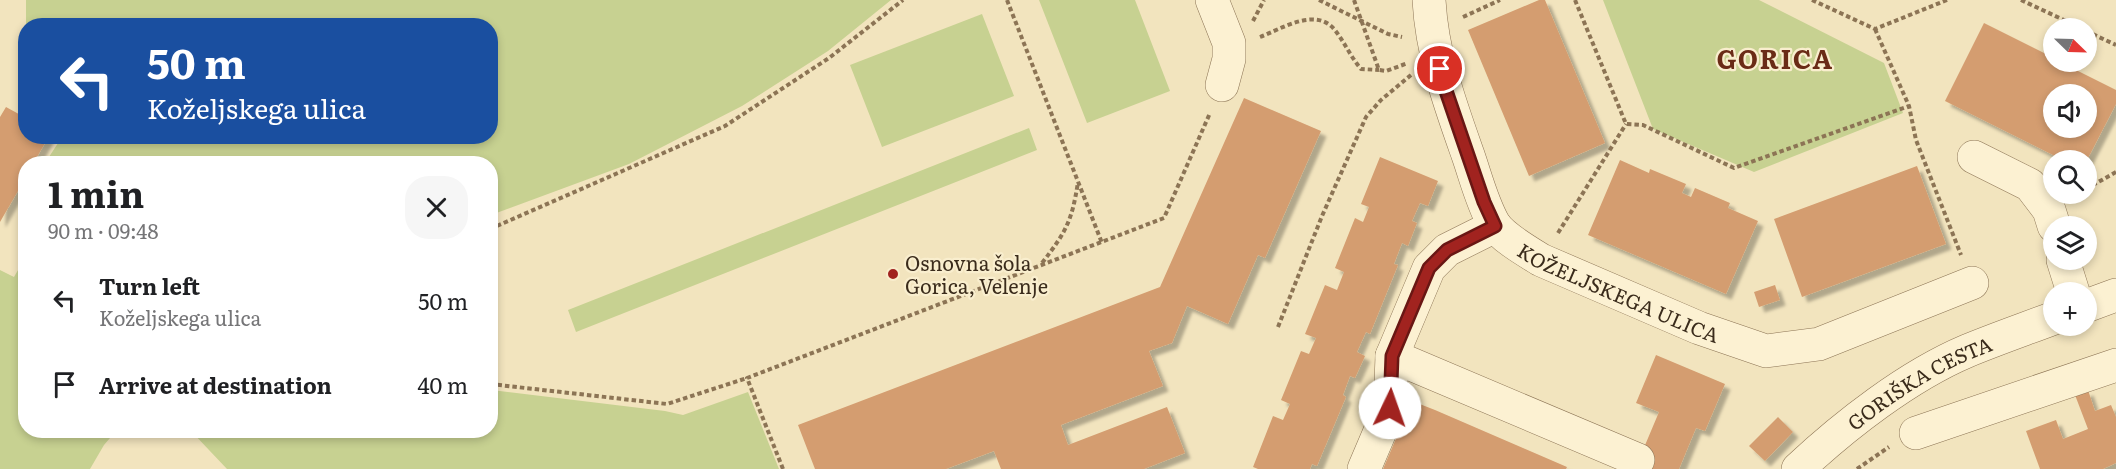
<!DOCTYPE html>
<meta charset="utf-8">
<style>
body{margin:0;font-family:Literata,serif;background:#f6f6f6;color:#202124;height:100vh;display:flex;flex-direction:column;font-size:22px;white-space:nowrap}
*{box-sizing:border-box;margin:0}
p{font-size:20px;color:#757577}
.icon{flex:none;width:33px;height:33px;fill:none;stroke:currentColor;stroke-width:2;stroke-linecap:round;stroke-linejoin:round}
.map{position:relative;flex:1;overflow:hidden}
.sheet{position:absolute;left:18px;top:156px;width:480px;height:282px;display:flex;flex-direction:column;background:#fff;border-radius:24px;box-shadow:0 3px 9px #0003}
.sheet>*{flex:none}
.top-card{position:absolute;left:18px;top:18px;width:480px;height:126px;border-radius:24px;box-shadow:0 3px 9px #0003;background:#1a4fa0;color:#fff;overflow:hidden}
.needle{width:39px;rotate:113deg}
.tools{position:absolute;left:2043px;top:18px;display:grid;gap:12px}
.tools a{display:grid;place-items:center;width:54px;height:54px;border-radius:50%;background:#fff;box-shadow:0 3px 9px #0003;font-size:30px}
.pin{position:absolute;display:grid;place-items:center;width:51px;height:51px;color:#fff;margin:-26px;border:3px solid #fff;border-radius:50%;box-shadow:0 2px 6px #0007}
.me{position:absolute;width:66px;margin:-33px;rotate:3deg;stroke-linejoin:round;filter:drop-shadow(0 0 4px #0008)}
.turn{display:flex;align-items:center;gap:21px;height:126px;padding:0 30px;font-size:27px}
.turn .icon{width:78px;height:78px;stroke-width:2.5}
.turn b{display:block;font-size:42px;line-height:51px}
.round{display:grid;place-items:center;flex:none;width:63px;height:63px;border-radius:24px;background:#f6f6f6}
.overview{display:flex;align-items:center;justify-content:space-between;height:102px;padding:0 30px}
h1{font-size:36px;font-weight:700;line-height:45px}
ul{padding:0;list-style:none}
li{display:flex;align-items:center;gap:18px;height:84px;padding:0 30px}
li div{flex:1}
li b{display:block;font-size:22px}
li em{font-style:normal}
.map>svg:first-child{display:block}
.green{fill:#c7d191}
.building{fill:#d49d70;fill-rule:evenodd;filter:url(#shadow)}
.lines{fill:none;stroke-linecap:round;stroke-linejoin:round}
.minor-casing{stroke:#8c7455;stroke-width:34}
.path{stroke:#8c7455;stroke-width:4;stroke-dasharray:4.5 3;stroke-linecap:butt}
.minor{stroke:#fcf1d2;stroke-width:33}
.route-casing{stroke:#691714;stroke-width:15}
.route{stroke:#a1231f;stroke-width:10}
.poi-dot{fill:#a1231f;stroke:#f9eece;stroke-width:2}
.labels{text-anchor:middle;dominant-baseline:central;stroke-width:4.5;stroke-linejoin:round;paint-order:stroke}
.poi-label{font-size:20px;fill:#3a2b1b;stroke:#f9eece;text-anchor:start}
.street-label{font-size:20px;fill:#3a2b1b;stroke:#f9eece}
.district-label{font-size:26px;font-weight:bold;letter-spacing:1.5px;fill:#6a2b16;stroke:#f9eece}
</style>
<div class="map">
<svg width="2116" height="469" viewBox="0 0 2116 469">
<defs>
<filter id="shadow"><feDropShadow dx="5.5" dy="5.5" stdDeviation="1.5" flood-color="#0004"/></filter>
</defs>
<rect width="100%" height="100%" fill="#f2e4be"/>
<!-- green -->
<path class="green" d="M26,0h865l-63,51 -86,55 -113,58 -138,51 -1,-51 -445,-1 17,-26 428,-1v-110h-440l-2,-8 -22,7z
M1039,0h96l35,91 -83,32z
M1603,0h156l125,63 19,50 -149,59 -101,-43z
M982,14l32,82 -132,51 -32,-82z
M1029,128l8,22 -461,182 -8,-22z
M25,258l1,172 90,1 -12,14 -14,24h-90v-199l14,7z
M491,390l174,21 18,4 65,-23 31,77h-552l-36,-38 299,-1z"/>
<!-- building -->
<path class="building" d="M1539,0h6l60,143 -76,33 -61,-146z
M1984,23l70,35v4h6l56,28v14l-29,56h-24l-118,-59zM2054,94h32v34h-32z
M1244,98l77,33 -56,127 -7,-3 -30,69 -41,-18 -15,37 -23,8 14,35 -102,39 7,20 99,-38 18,46 -41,16h-143l-7,-18 -48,18h-131l-17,-44 362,-138z
M6,107l20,11v18h23l-16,28h-7v13l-26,45v-105z
M1380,157l58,24 -10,25 -8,-3 -8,18 5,2 -9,23 -6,-3 -8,21 4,1 -28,69 -4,-2 -9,20 8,4 -10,22 -5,-2 -7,19 3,2 -29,69 -5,-2 -2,5h-52l-5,-2 20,-51 10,4 7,-16 -9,-4 20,-49 8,3 7,-16 -11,-4 20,-49 12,5 7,-18 -9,-4 20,-50 8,4 6,-15 -8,-3z
M1620,160l29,13 1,-4 36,15 -4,9 9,4 4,-9 35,15 -2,5 30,13 -32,73 -138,-59z
M1917,166l29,78 -144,53 -28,-78z
M1775,285l5,15 -21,7 -5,-15z
M1656,355l69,29 -20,47 -9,-3 -17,41h-44l24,-57 -23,-9z
M2088,390l7,21 16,-6 5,12v46l-13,6h-63l-14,-38 30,-11 7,19 25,-10 -13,-34z
M1412,401l23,9 132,57 -1,2h-183z
M1778,417l15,15 -28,29 -16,-15z"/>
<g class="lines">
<defs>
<g id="minor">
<path d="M1212,0l17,43v16l-7,26"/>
<path id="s1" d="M1429,0c3,55 21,104 39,155 8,23 14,48 26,69 8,13 34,28 47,36l158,68 67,23 53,-7 153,-61"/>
<path d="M1974,157l56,28 19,25 5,16"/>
<path d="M2063,260l10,32"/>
<path d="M2086,306l30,-11"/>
<path d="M1392,356l246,104"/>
<path d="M1916,433l200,-68"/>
<path d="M1364,469l26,-61 2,-52 37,-88 18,-18 48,-24"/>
<path id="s2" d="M1798,469c47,-44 110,-93 169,-118 29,-12 58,-22 87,-33"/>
</g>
</defs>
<!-- minor casing -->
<use href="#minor" class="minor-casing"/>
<!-- path -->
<path class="path" d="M1007,0l95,243
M1319,0l69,34 14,3
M1354,0l25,70 7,1 22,-8
M1575,0l51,124 17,1 91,43 175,-62
M1812,0l63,29 72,-29
M2021,0l60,28
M1463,17l37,-17
M1253,21l11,-21
M1875,29l34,77 7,34 45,115
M2086,31l30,14
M1260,37c21,-8 55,-30 74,-8 10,12 16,27 27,40l18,1
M2086,189l30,-17
M490,229l235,-103 104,-68 74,-58
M1558,233l68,-109
M1042,263c24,-31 30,-42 36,-81
M1278,327l44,-111 44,-99 15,-17 30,-25
M490,384l177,20 80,-26
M783,469l-36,-91 417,-160 46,-105
M1857,469l32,-22"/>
<!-- minor -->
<use href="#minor" class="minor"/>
</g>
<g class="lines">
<defs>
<path id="route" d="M1390,408l2,-52 37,-88 18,-18 48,-24 -11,-24 -39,-114 -5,-19"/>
</defs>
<!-- route casing -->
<use href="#route" class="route-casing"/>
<!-- route -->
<use href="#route" class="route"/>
</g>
<!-- markers -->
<circle class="poi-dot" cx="893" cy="274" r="6"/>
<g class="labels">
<!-- poi labels -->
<g class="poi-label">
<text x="905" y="262">Osnovna šola<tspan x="905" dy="23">Gorica, Velenje</tspan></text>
</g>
<!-- street labels -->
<g class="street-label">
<text stroke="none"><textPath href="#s1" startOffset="378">KOŽELJSKEGA ULICA</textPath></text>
<text stroke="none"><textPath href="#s2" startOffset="150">GORIŠKA CESTA</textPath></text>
</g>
<!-- district labels -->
<g class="district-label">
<text x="1775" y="57">GORICA</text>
</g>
</g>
</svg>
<div class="tools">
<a><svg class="needle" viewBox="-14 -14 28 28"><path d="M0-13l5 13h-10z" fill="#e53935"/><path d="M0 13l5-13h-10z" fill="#757577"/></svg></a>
<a><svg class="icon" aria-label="sound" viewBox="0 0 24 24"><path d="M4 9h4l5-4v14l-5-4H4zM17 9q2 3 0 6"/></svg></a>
<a><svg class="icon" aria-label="search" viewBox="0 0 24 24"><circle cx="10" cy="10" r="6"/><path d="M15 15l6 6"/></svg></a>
<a><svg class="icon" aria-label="layers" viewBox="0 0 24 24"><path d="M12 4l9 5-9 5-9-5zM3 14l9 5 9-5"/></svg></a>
<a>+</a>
</div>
<div class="pin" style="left:1440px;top:69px;background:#d93025"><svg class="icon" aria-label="arrive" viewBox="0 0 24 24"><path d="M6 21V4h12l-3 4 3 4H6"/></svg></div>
<svg class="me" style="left:1390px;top:408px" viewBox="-20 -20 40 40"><circle r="19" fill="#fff"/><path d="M0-13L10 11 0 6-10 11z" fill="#a1231f"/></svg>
<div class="top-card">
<div class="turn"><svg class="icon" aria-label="left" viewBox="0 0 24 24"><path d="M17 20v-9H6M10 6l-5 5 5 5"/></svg><div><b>50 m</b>Koželjskega ulica</div></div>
</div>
<section class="sheet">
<div class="overview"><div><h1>1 min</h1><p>90 m · 09:48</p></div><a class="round"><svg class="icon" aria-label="close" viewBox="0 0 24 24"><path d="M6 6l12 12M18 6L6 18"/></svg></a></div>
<ul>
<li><svg class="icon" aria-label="left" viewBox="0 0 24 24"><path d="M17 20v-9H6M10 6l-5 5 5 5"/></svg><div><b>Turn left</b><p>Koželjskega ulica</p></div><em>50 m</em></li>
<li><svg class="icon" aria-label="arrive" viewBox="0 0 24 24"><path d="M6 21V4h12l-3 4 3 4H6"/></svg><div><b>Arrive at destination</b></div><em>40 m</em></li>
</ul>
</section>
</div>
